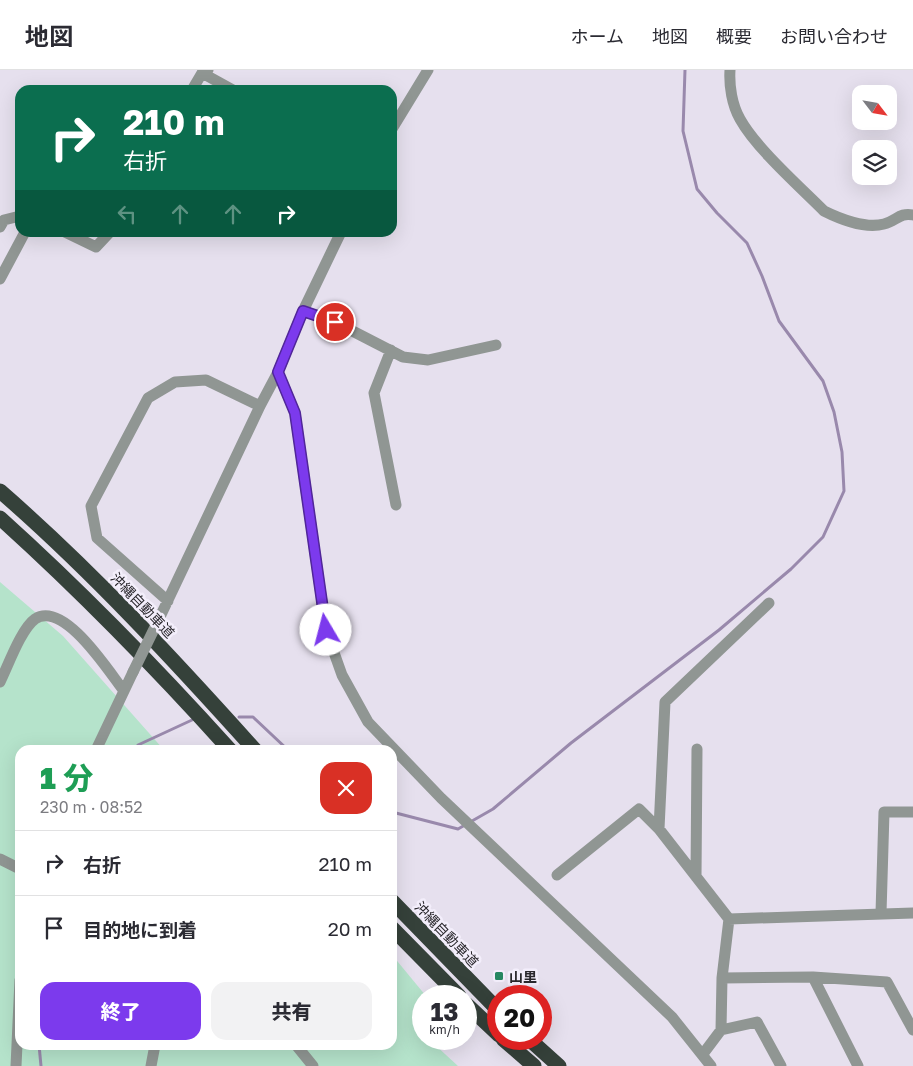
<!DOCTYPE html>
<html lang="ja">
<meta charset="utf-8">
<style>
body{margin:0;font-family:"Golos Text","Noto Sans JP",sans-serif;background:#f2f2f3;color:#2b2b33;height:100vh;display:flex;flex-direction:column;font-size:19px;white-space:nowrap}
*{box-sizing:border-box;margin:0}
p{font-size:16px;color:#7c7c81}
.icon{flex:none;width:28px;height:28px;fill:none;stroke:currentColor;stroke-width:2;stroke-linecap:round;stroke-linejoin:round}
.map{position:relative;flex:1;overflow:hidden}
.sheet{position:absolute;left:15px;top:675px;width:382px;height:305px;display:flex;flex-direction:column;background:#fff;border-radius:15px;box-shadow:0 5px 20px #0002}
.sheet>*{flex:none}
.hud{position:absolute;left:15px;top:15px;width:382px;height:152px;border-radius:15px;box-shadow:0 5px 20px #0002;background:#0b6e4f;color:#fff;overflow:hidden}
.needle{width:32px;rotate:121deg}
.fabs{position:absolute;left:852px;top:15px;display:grid;gap:10px}
.fabs a{display:grid;place-items:center;width:45px;height:45px;border-radius:10px;background:#fff;box-shadow:0 5px 20px #0002;font-size:25px}
.speed{position:absolute;left:412px;top:915px;display:flex;gap:10px;font-size:25px;font-weight:700;text-align:center}
.speed>*{display:grid;place-content:center;width:65px;height:65px;border-radius:50%;background:#fff;box-shadow:0 5px 20px #0002;line-height:1}
.speed small{font-size:12px;font-weight:400}
.speed .limit{border:8px solid #d22;background:#fff;color:#111}
.pin{position:absolute;display:grid;place-items:center;width:42px;height:42px;color:#fff;margin:-21px;border:2px solid #fff;border-radius:50%;box-shadow:0 1px 5px #0007}
.me{position:absolute;width:55px;margin:-28px;rotate:352deg;stroke-linejoin:round;filter:drop-shadow(0 0 4px #0008)}
.turn{display:flex;align-items:center;gap:18px;height:105px;padding:0 25px;font-size:22px}
.turn .icon{width:65px;height:65px;stroke-width:2.5}
.turn b{display:block;font-size:35px;line-height:42px}
.lanes{display:flex;align-items:center;height:48px;padding:0 25px;background:#0003;justify-content:center;gap:25px;direction:ltr}
.lanes .off{opacity:.35}
.round{display:grid;place-items:center;flex:none;width:52px;height:52px;border-radius:15px;background:#f2f2f3}
.headline{display:flex;align-items:center;justify-content:space-between;height:85px;padding:0 25px}
h1{font-size:30px;font-weight:800;line-height:38px;color:#1e9e55}
.action{display:flex;gap:10px;margin-top:auto;padding:10px 25px}
.action a{flex:1;height:58px;border-radius:15px;background:#7c3aed;color:#fff;font-size:20px;font-weight:800;line-height:58px;text-align:center}
.action a+a{background:#f2f2f3;color:#2b2b33}
ul{padding:0;list-style:none}
li{display:flex;align-items:center;gap:15px;height:65px;padding:0 25px;border-top:1px solid #e1e1e2}
li div{flex:1}
li b{display:block;font-size:19px}
li em{font-style:normal}
header{display:flex;align-items:center;gap:30px;box-sizing:border-box;height:70px;padding:0 25px;background:#fff;border-bottom:1px solid #e1e1e2}
header strong{font-size:24px}
nav{display:flex;gap:28px;margin-inline-start:auto;font-size:18px}
.map>svg:first-child{display:block}
.green{fill:#b5e3cb}
.lines{fill:none;stroke-linecap:round;stroke-linejoin:round}
.stream{stroke:#9989ac;stroke-width:3}
.minor{stroke:#909693;stroke-width:11}
.highway{stroke:#35413a;stroke-width:15}
.minor-bridge{stroke:#909693;stroke-width:11}
.route-casing{stroke:#51269a;stroke-width:12}
.route{stroke:#7c3aed;stroke-width:9}
.poi-dot{fill:#278862;stroke:#f3eefb;stroke-width:2}
.labels{text-anchor:middle;dominant-baseline:central;stroke-width:5;stroke-linejoin:round;paint-order:stroke}
.street-label{font-size:14px;fill:#2a282d;stroke:#f3eefb}
.poi-label{font-size:14px;font-weight:bold;fill:#2a282d;stroke:#f3eefb;text-anchor:start}
</style>
<header>
<strong>地図</strong>
<nav><a>ホーム</a><a>地図</a><a>概要</a><a>お問い合わせ</a></nav>
</header>
<div class="map">
<svg width="913" height="996" viewBox="0 0 913 996">
<rect width="100%" height="100%" fill="#e6e0ee"/>
<!-- green -->
<path class="green" d="M0,512l63,54 101,114h-144v295h372l1,-89 33,40h-2v43h10l-1,4 25,23h-458z"/>
<g class="lines">
<!-- stream -->
<path class="stream" d="M239,647h14l35,33
M135,680l3,-5 54,-25
M392,742l66,17 35,-20 78,-66 148,-113 72,-61 32,-32 21,-46 -2,-39 -8,-40 -11,-31 -44,-60 -17,-45 -15,-33 -30,-30 -20,-24 -14,-58 2,-61
M39,975l2,21"/>
<!-- minor -->
<path class="minor" d="M730,0c-1,16 2,35 10,49 16,29 59,67 84,92 16,8 42,18 60,13 12,-3 16,-12 29,-9
M202,3l31,17
M192,20l10,-17 6,-3
M392,59l36,-59
M0,157l4,-7 16,-4
M65,162l31,15 14,-15
M0,209l25,-47
M303,241l32,11 68,35 25,3 68,-15
M391,280l-17,43 22,112
M278,302l17,41 31,217 16,45 26,47 73,76 231,219 39,49
M168,531l-71,-63 -6,-32 57,-108 27,-16 31,-2 54,26
M159,549l101,-213 18,-34 25,-61 38,-79
M0,612c8,-16 21,-53 35,-63 29,-19 74,53 89,72
M96,680l37,-78
M659,759l6,-127 104,-99
M0,789l20,10
M557,805l82,-66 20,20 70,90 -7,59 -1,52 36,-8 24,44
M696,807l1,-128
M881,843l3,-101h29
M729,849l184,-6
M813,907l45,89
M722,908l91,-1 74,5 26,48
M296,975l17,21
M703,984l18,-24
M16,996l4,-86
M151,996l4,-21"/>
<!-- highway -->
<path class="highway" d="M0,421c92,80 174,169 255,259
M0,448c81,73 157,151 230,232
M392,831l107,110
M392,858l67,68
M466,934l33,31
M503,969l31,27
M529,969l30,27"/>
<!-- minor-bridge -->
<path class="minor-bridge" d="M133,602l26,-53"/>
</g>
<g class="lines">
<defs>
<path id="route" d="M326,560l-31,-217 -17,-41 25,-61 32,11"/>
</defs>
<!-- route casing -->
<use href="#route" class="route-casing"/>
<!-- route -->
<use href="#route" class="route"/>
</g>
<!-- markers -->
<rect class="poi-dot" x="494" y="901" width="10" height="10" rx="2.5"/>
<g class="labels">
<!-- street labels -->
<g class="street-label">
<text transform="translate(143 535) rotate(46)">沖縄自動車道</text>
<text transform="translate(447 864) rotate(46)">沖縄自動車道</text>
</g>
<!-- poi labels -->
<g class="poi-label">
<text x="509" y="906">山里</text>
</g>
</g>
</svg>
<div class="fabs">
<a><svg class="needle" viewBox="-14 -14 28 28"><path d="M0-13l5 13h-10z" fill="#e53935"/><path d="M0 13l5-13h-10z" fill="#7c7c81"/></svg></a>
<a><svg class="icon" aria-label="layers" viewBox="0 0 24 24"><path d="M12 4l9 5-9 5-9-5zM3 14l9 5 9-5"/></svg></a>
</div>
<div class="speed"><div>13<small>km/h</small></div><div class="limit">20</div></div>
<div class="pin" style="left:335px;top:252px;background:#d93025"><svg class="icon" aria-label="arrive" viewBox="0 0 24 24"><path d="M6 21V4h12l-3 4 3 4H6"/></svg></div>
<svg class="me" style="left:326px;top:560px" viewBox="-20 -20 40 40"><circle r="19" fill="#fff"/><path d="M0-13L10 11 0 6-10 11z" fill="#7c3aed"/></svg>
<div class="hud">
<div class="turn"><svg class="icon" aria-label="right" viewBox="0 0 24 24"><path d="M7 20v-9h11M14 6l5 5-5 5"/></svg><div><b>210 m</b>右折</div></div>
<div class="lanes"><svg class="icon off" aria-label="left" viewBox="0 0 24 24"><path d="M17 20v-9H6M10 6l-5 5 5 5"/></svg><svg class="icon off" aria-label="ahead" viewBox="0 0 24 24"><path d="M12 20V5M6 11l6-6 6 6"/></svg><svg class="icon off" aria-label="ahead" viewBox="0 0 24 24"><path d="M12 20V5M6 11l6-6 6 6"/></svg><svg class="icon" aria-label="right" viewBox="0 0 24 24"><path d="M7 20v-9h11M14 6l5 5-5 5"/></svg></div>
</div>
<section class="sheet">
<div class="headline"><div><h1>1 分</h1><p>230 m · 08:52</p></div><a class="round" style="background:#d93025;color:#fff"><svg class="icon" aria-label="close" viewBox="0 0 24 24"><path d="M6 6l12 12M18 6L6 18"/></svg></a></div>
<ul>
<li><svg class="icon" aria-label="right" viewBox="0 0 24 24"><path d="M7 20v-9h11M14 6l5 5-5 5"/></svg><div><b>右折</b></div><em>210 m</em></li>
<li><svg class="icon" aria-label="arrive" viewBox="0 0 24 24"><path d="M6 21V4h12l-3 4 3 4H6"/></svg><div><b>目的地に到着</b></div><em>20 m</em></li>
</ul>
<div class="action"><a>終了</a><a>共有</a></div>
</section>
</div>
